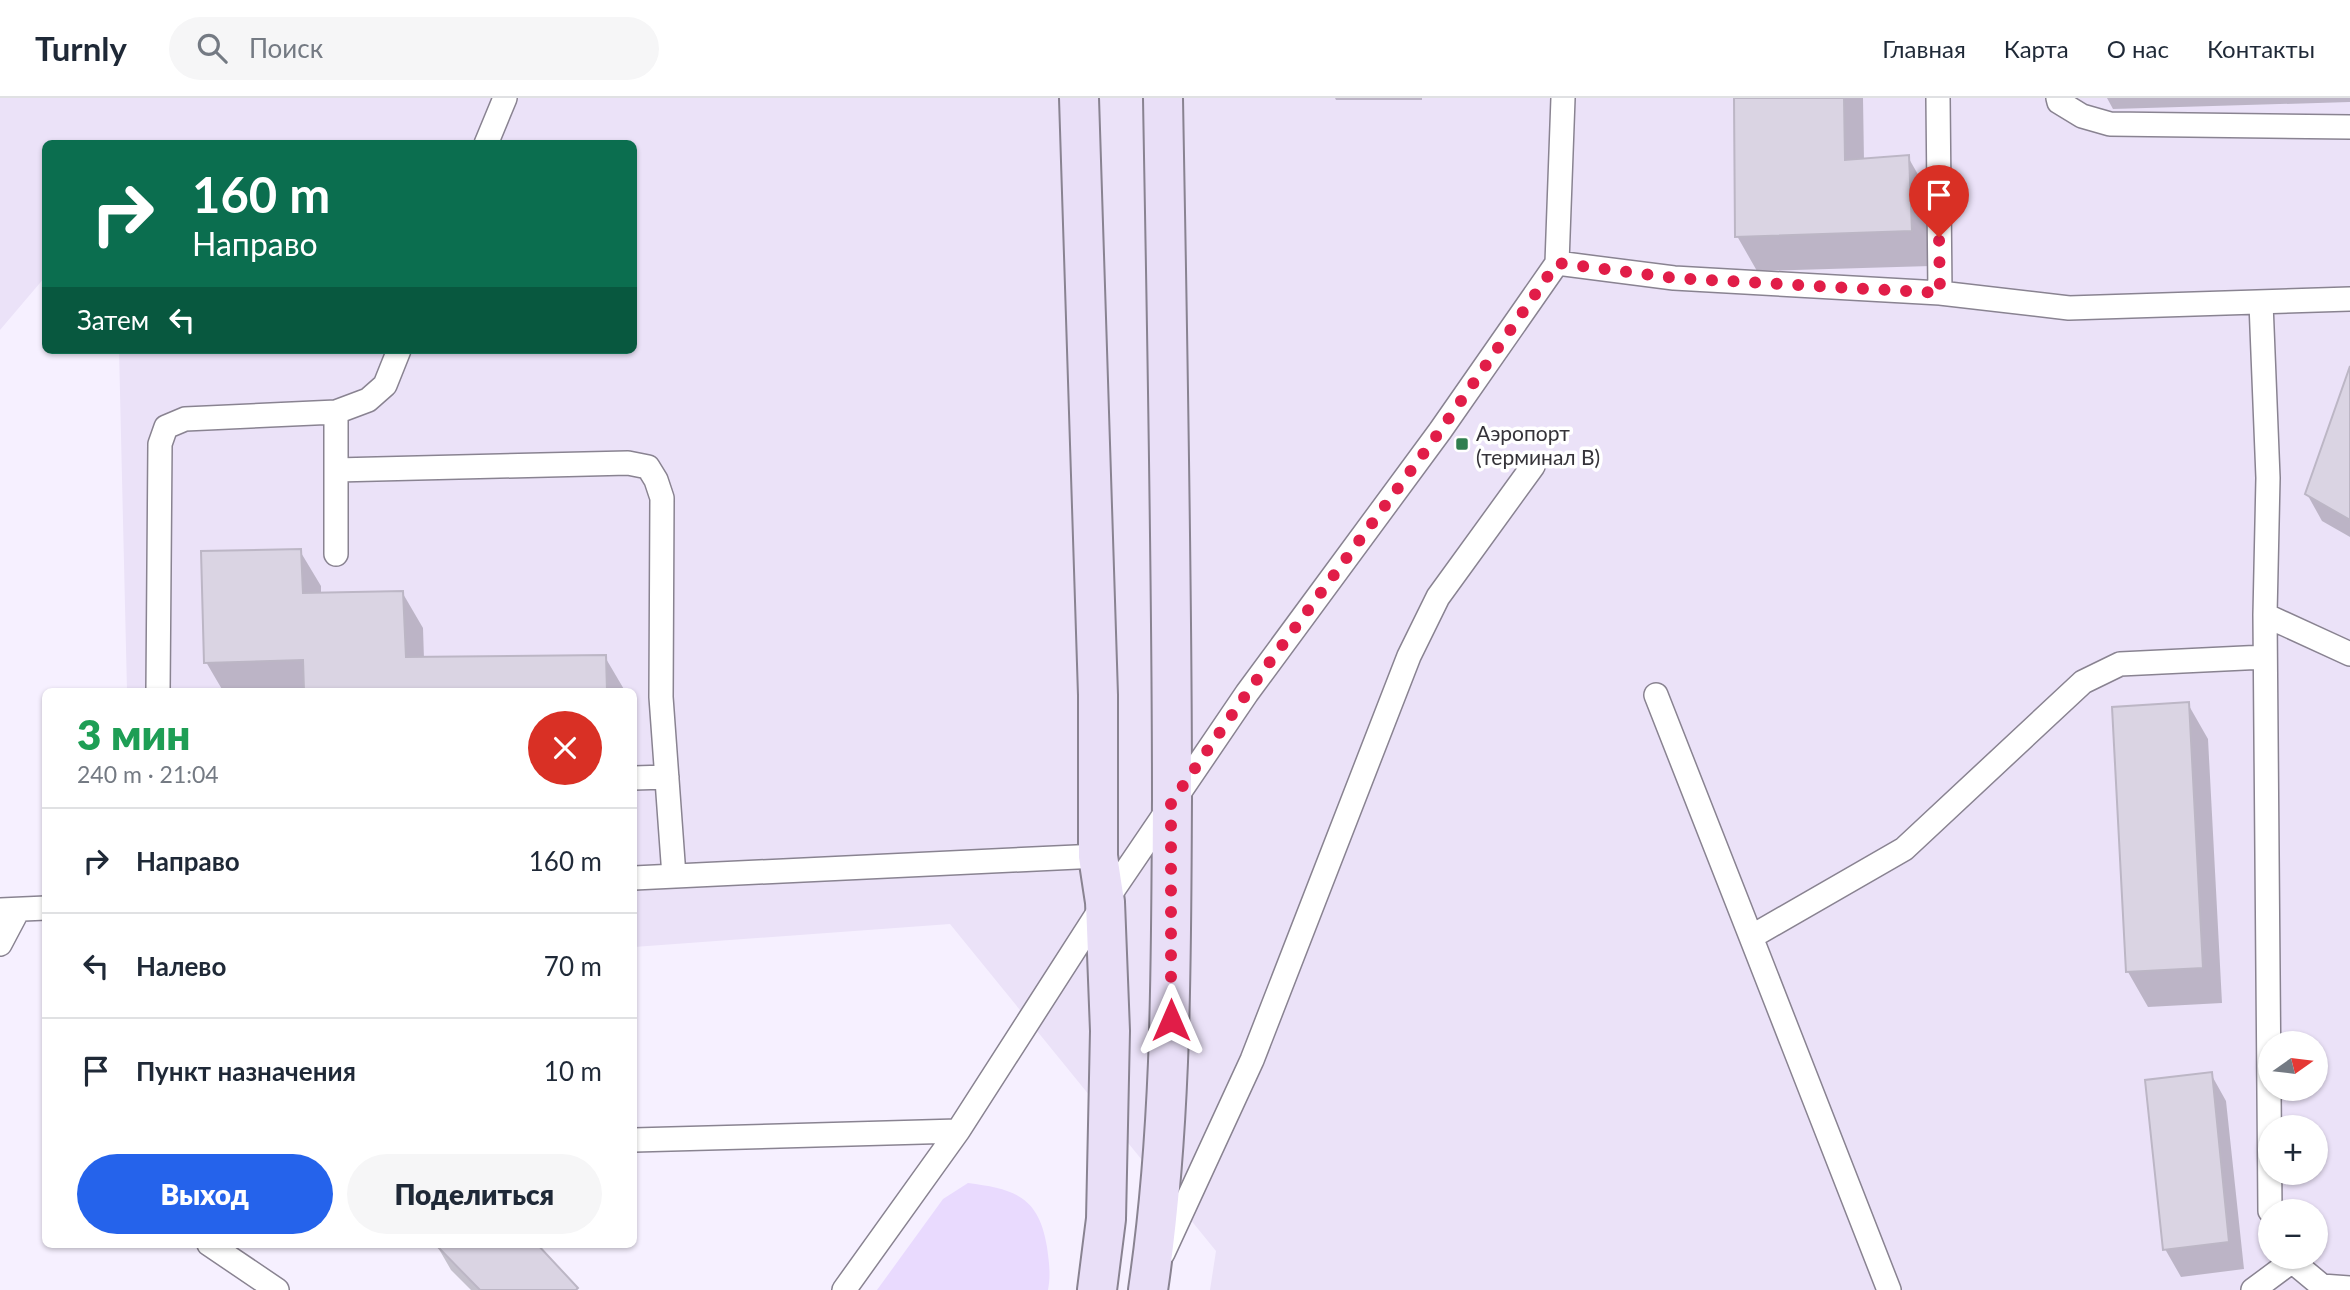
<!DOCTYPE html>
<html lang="ru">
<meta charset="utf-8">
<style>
body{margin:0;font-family:Lato,sans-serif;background:#f6f6f7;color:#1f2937;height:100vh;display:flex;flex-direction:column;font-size:26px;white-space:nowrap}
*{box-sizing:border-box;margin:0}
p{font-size:23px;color:#747a83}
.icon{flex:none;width:38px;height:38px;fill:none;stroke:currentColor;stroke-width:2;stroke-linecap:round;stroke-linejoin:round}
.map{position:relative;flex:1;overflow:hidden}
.side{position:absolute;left:42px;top:590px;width:595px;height:560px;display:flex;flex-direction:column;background:#fff;border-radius:10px;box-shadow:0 2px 5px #0004}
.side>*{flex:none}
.top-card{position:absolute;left:42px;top:42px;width:595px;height:214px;border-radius:10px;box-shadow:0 2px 5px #0004;background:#0b6e4f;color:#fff;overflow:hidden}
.needle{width:46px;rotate:76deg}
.tools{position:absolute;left:2258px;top:933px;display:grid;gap:14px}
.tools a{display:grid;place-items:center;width:70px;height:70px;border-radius:50%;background:#fff;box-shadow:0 2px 5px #0004;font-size:35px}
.pin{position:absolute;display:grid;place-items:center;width:60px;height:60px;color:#fff;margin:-72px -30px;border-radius:50% 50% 50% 0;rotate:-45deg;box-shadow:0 0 7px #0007}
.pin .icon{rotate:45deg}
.me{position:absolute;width:77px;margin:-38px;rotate:0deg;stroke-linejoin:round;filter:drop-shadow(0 0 5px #0008)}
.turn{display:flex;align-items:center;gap:24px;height:147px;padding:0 35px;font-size:32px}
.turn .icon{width:91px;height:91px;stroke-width:2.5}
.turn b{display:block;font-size:49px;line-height:60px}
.then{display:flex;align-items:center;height:66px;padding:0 35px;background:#0003;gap:14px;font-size:26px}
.round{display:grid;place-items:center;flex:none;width:74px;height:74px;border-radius:37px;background:#f6f6f7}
.overview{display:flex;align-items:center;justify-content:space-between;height:119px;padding:0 35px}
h1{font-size:42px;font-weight:800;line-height:52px;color:#1e9e55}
.action{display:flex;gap:14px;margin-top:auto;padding:14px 35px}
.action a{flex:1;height:80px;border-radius:42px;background:#2563eb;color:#fff;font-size:28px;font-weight:800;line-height:80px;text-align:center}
.action a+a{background:#f6f6f7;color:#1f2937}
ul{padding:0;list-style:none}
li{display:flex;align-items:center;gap:21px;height:105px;padding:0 35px;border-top:2px solid #e0e1e3}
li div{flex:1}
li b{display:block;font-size:26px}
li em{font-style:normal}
header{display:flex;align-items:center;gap:42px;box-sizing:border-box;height:98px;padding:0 35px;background:#fff;border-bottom:2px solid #e0e1e3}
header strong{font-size:33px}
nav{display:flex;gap:38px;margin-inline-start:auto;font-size:24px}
.search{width:490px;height:63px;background:#f6f6f7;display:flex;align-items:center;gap:18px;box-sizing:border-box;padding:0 24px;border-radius:38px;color:#747a83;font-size:26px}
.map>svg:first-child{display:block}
.built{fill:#ebe2f8;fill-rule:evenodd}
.green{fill:#e9dafe}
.shadow{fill:#0003}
.building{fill:#dad4e3;stroke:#bcb6c5;stroke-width:2}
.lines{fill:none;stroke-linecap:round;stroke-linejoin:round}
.lane-casing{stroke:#898391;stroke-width:26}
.secondary-casing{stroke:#898391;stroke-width:42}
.lane{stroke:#fff;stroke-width:23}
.secondary{stroke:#e9dff7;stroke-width:38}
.route{stroke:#e11d48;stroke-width:12;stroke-dasharray:0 21.6}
.poi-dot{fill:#307f4f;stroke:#fff;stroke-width:2.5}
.labels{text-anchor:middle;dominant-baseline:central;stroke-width:7;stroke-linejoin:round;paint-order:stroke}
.poi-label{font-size:21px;fill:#353339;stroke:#fff;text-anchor:start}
</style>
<header>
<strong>Turnly</strong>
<div class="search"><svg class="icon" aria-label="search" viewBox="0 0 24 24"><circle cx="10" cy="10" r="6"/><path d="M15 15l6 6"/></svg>Поиск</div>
<nav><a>Главная</a><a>Карта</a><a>О нас</a><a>Контакты</a></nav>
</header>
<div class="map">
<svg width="2350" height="1192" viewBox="0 0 2350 1192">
<rect width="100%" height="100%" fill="#f6f0ff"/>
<!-- built -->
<path class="built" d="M0,0h2350v1192h-1140l6,-39 -266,-327 -316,23v-256h-507l-8,-341h515v-206h-588l-1,133 -45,53zM2270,945h45v45h-45zM2270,1029h45v45h-45zM2270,1113h45v45h-45z"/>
<!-- green -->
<path class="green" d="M968,1085c46,6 71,13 79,64 2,15 4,28 1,43h-171l66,-91z"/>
<!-- shadow -->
<path class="shadow" d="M1335,0h87v2h-86z
M1736,0h127l1,63 44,-4 20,35 3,74 -174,5 -20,-35z
M2107,0h243v4l-237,7z
M2350,273v166l-28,-16 -15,-27z
M300,453l21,35v8l81,-2 21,36 1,31 181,-2 20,34h-402l-17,-29z
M2188,606l20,35 14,264 -74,4 -20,-35z
M2211,976l15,27 18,168 -63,8 -16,-28z
M436,1146h99l42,46h-106l-20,-20z"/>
<!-- building -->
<path class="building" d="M1734,0h110l1,62 64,-5 3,76 -177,6z
M2350,268v154l-45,-26z
M301,451l2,44 100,-2 3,66 200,-2 1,36h-303l-1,-31 -99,3 -3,-112z
M2189,604l14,266 -77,4 -14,-265z
M2212,974l17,170 -66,8 -18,-170z
M435,1146h102l41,44 -2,2h-96z"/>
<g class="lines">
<defs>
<path id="lane" d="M1938,0l2,195
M2058,0l1,4 23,14 28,8 240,3
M486,46l19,-46
M1557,165l117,15 266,15 129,15 281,-9
M2261,205l7,175 -3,137 5,596
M336,314v142
M336,372l292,-7 20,4 8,13 6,18 -1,199 13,179
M2265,517l85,39
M158,593l2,-247 6,-17 19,-8 151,-7 32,-12 17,-15 14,-35
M1656,597l95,242
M634,680l33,-1
M634,780l464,-22
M0,812l46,-2
M0,846l18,-34
M634,1042l324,-9
M209,1146l68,46
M1163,1155l89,-193 157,-404 29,-59 95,-131
M2290,1158l2,5 30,25 28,2
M844,1192l114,-159 147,-229 142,-209 193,-262 117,-168 6,-165
M1889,1192l-138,-353 153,-88 179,-167 37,-18 145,-7
M2253,1192l39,-29"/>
<path id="secondary" d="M1079,0l19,597v161l7,46 5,129 -4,188 -9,71
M1148,1192c24,-162 23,-327 24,-491 0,-233 -5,-467 -9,-701"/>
</defs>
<!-- lane casing -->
<use href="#lane" class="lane-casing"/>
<!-- secondary casing -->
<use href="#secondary" class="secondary-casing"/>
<!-- lane -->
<use href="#lane" class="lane"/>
<!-- secondary -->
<use href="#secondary" class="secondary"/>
</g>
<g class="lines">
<!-- route -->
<path class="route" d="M1171,922v-217l76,-110 193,-262 117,-168 117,15 266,15 -1,-56"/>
</g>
<!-- markers -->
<rect class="poi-dot" x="1455" y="339" width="14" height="14" rx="3.5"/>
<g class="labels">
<!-- poi labels -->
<g class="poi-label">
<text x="1476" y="334">Аэропорт<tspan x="1476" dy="24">(терминал В)</tspan></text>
</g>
</g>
</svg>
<div class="tools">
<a><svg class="needle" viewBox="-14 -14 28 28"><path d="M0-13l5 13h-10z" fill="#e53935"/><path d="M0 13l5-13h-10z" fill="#747a83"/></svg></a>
<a>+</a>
<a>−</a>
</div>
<div class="pin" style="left:1939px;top:139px;background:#d93025"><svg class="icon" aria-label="arrive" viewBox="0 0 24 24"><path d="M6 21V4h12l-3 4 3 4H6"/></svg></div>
<svg class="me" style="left:1171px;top:922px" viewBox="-20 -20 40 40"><path d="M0-17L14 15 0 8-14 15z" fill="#e11d48" stroke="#fff" stroke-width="4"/></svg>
<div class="top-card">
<div class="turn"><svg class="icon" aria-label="right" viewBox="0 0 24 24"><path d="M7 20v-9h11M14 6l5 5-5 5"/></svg><div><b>160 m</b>Направо</div></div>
<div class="then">Затем<svg class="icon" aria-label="left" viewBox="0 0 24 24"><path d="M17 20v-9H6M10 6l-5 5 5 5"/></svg></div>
</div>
<section class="side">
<div class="overview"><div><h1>3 мин</h1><p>240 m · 21:04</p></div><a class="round" style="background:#d93025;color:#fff"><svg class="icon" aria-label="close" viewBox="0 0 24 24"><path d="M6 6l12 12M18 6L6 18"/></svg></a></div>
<ul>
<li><svg class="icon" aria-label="right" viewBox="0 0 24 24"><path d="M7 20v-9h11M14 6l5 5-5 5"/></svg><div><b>Направо</b></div><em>160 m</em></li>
<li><svg class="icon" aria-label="left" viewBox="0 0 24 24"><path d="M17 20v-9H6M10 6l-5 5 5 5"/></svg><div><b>Налево</b></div><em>70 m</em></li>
<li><svg class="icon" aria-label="arrive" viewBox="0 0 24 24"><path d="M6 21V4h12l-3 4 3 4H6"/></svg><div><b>Пункт назначения</b></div><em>10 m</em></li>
</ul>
<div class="action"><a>Выход</a><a>Поделиться</a></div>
</section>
</div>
